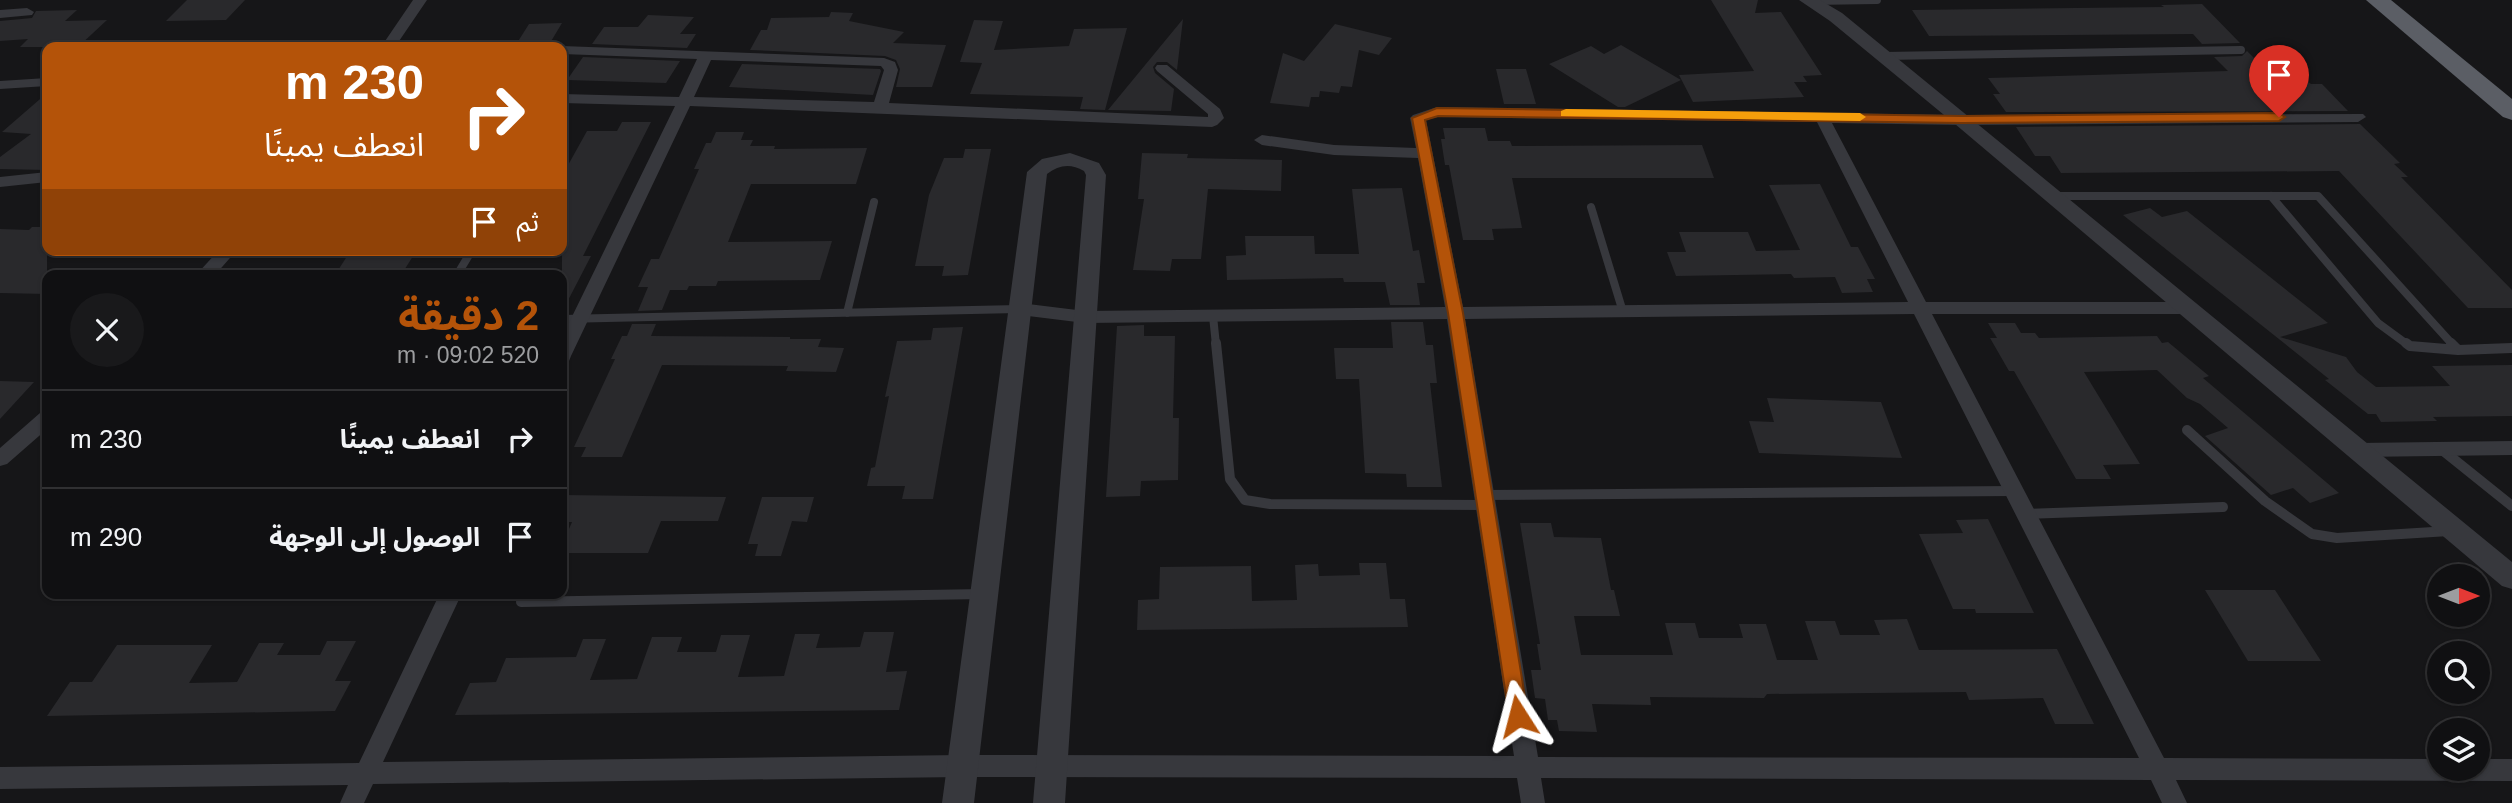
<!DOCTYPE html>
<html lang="ar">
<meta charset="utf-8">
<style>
body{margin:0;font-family:Helvetica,"Noto Sans Arabic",sans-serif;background:#19191b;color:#f1f3f6;direction:rtl;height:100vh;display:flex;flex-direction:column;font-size:26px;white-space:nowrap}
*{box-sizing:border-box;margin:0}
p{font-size:23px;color:#9c9d9f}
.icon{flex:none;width:38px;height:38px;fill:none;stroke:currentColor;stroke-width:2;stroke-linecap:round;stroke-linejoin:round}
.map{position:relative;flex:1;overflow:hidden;direction:ltr}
.sheet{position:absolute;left:42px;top:270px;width:525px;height:329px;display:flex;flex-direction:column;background:#101012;border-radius:14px;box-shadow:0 2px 5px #0004,0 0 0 2px #303032;direction:rtl}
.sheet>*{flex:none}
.top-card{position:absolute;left:42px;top:42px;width:525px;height:214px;border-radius:14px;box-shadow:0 2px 5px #0004,0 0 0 2px #303032;direction:rtl;background:#b45309;color:#fff;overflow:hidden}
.needle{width:46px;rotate:90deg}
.controls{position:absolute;left:2427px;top:564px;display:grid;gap:14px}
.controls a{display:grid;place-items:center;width:63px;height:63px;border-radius:50%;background:#101012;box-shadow:0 2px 5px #0004,0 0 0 2px #303032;font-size:35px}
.pin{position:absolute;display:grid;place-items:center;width:60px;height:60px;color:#fff;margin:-72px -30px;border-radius:50% 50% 50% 0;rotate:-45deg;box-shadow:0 0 7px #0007}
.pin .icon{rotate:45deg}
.me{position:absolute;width:77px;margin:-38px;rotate:351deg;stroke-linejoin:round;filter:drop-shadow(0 0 5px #0008)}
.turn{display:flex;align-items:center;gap:24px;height:147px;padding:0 28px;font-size:32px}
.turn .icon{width:91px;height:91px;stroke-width:2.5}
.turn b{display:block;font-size:49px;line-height:60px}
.then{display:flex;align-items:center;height:66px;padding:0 28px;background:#0003;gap:14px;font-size:26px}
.round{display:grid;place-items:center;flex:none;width:74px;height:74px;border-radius:37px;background:#19191b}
.summary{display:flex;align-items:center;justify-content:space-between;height:119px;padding:0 28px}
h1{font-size:42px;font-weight:700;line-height:52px;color:#b45309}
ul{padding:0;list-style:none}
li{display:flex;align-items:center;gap:21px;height:98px;padding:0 28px;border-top:2px solid #303032}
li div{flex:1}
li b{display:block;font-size:26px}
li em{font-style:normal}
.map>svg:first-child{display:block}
.building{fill:#29292c}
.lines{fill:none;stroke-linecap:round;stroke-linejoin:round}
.service-far1{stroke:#37383d;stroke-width:8}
.service{stroke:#37383d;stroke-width:10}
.minor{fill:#37383d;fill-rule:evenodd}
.tertiary{fill:#37383d;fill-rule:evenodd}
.trunk{fill:#5b5e65;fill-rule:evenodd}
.route{fill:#b45309;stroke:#753606;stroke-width:2}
.slow{fill:#f59e0b}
</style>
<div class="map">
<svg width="2512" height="803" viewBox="0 0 2512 803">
<rect width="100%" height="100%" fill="#161618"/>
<!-- building -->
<path class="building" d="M187,0h58l-19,20 -60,1z
M1711,0h47l-3,13 26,-1 41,63 -19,1 4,6h-13l10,15 -111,5 -14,-27 75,-4z
M2202,4l38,39 -38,1 -9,-10 -264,2 -17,-26 252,-3 -3,-2z
M77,10l-12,11 42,-1 -29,27h-58l8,-8 -28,2v-20l32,-3 4,-7z
M831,12l22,1 -4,8 55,11 -11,11 53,2 -14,42h-36l4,-18 -4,-9 -11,-4 -135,-6 11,-20h6l4,-12 58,-1z
M648,15l46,2 -14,17h16l-9,14 -95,-4 12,-17h34z
M1183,19l-6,51 -10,-8h-10l-4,5 2,6 19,16 -3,22 -63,-1z
M974,20l29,1 -9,29 75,-4 5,-17 53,-1 -22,82 -25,-1 3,-12 -113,-3 12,-31 -22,-1z
M562,23l-12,20h-33l12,-19z
M1335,24l57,14 -13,17 -20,-5 -7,37 -11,-1 -2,7 -19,-2 -1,6h-8l-2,10 -39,-4 13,-50 21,8z
M1621,45l60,35 -56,27h-7l-69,-43 42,-18 13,8z
M2247,51l10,10h20l4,4h6l24,19h11l26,27 -342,1 -13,-18h7l-12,-16 240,-7 -14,-14 28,-1z
M583,57l97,4 -14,22 -99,-3z
M742,64l138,5 1,2 -8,24 -144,-8z
M1496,69h30l10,35h-32z
M47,93v77l-47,-1v-12l31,-23 -29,-2z
M622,122h29l-68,134h8l-29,56v-136l25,-45h30z
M2360,124l40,39 -6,1 14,13h-7l111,113v18h-44l-129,-137 -278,2 -11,-17h-15l-19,-29z
M1443,128h42l3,13h22l2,5 190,-1 12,33h-202l10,50 -30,1 2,11h-31l-14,-75h-4l-4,-26h4z
M716,132h28l-3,8h12l-3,6h25l-1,3 93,-1 -11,36h-105l-23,58 104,-1 -12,39 -102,1 -2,5h-27l-2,4h-17l-8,20 -24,1 10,-24h-10l13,-28h8l40,-90h-5l12,-26h5z
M965,149h26l-23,126 -26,1 2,-10h-29l14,-71 15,-37h19z
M1142,153l46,1 -1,4 95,2 -1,31 -73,-2 -7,70h-29l-2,12 -37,-1 11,-71h-6z
M1820,184l31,63h7l17,32h-8l6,13 -31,1 -7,-16 -41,1 -3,-4 -115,2 -9,-24h19l-7,-20h69l8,19 44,-1 -31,-65z
M1402,188l11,63 6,-1 6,33h-8l3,22h-30l-5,-23h-41l-1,-4 -116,2 -1,-24 20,-1 -1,-19h69l1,18h44l-7,-65z
M2150,208l12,9 25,-6 141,112 -48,14 66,20 11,15 19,15 74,-1 -18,-20 80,-1v51l-79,1 4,4 -56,1 -5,-8h-8l-43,-34 4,-1 -206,-164z
M32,227h15v67l-47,-1v-64l29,1z
M351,250h66l-16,25h-66z
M1391,322h32l3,23h7l4,38h-7l12,104h-35l-1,-13 -41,-1 -6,-94h-23l-2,-31h59z
M1988,323h27l6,10h14l4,5 118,-2 5,7 6,-1 41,34 -6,2 136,115 -29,10 -17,-15 -22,7 -66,-59 23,-8 -28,-24 -13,-6 -30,-28 -73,2 56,92 -37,1 8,14h-35l-62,-108h-5l-19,-33h7z
M632,324h24l-5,12 139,1v2h31l-3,8 26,1 -8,24 -50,-1 2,-5 -126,-1 -40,92h-41l5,-10h-12l41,-88h-4l11,-23h5z
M1144,325v11h31l-2,82h6l-1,62 -37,1 -1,15 -34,1 11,-171z
M963,327l-30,172h-31l3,-13h-38l4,-18 4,-1 14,-71 -4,1 12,-56 34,-1 2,-12z
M0,381l34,1 -34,37z
M1767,398l114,4 21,56 -143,-5 -10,-32 25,1z
M562,495l164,2 -8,24h-57l-13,32h-86v-8l10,-23h-10z
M762,497h52l-7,25 -15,-1 -11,35h-26l3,-12h-10z
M1988,519l46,94h-58l-1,-4h-22l-34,-75 44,-1 -7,-13z
M1520,523h31l3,14 47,1 10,52h3l6,26h-46l7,39h92l-8,-32h30l4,15h44l-4,-14h27l11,36h41l-13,-39h30l5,14h40l-6,-15 33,-1 12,31 138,-1 37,75h-39l-12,-26 -74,2 -3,-8 -199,2 -3,4 -114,-1 1,8 -59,-1 5,28 -38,-1 -2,-11h-9l-3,-21 -10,-1 -4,-28h10l-4,-26h3z
M1359,563h27l4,36h15l3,28 -271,3 1,-30 21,-1 1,-32 91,-1 1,35 45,-1 -2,-35 23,-1 1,12 41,-1z
M2205,590h70l46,71h-73z
M864,632h30l-8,40 21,-1 -8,39 -444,5 15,-32 26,-1 10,-24 70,-1 7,-18h23l-16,41 47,-1 15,-42h30l-5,15h39l5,-17h29l-12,42 46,-1 11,-42h25l-4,14 44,-1z
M327,641h29l-21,40h16l-16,30 -288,5 23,-34h22l25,-37h95l-23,38 48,-1 22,-39h25l-7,12h43z"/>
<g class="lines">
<!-- service-far1 -->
<path class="service-far1" d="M1811,1l66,-1
M1884,56l357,-6
M2055,196h216
M2271,196h47l135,149
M2271,196l107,127 30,22
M1591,207l32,105
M457,275l15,-25
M847,313l27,-111
M1213,316l3,29
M562,319l457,-10"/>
<!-- service -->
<path class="service" d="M1216,343l14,136 15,21 25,4 216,1
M2406,343l4,3 48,4 -7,-7
M2458,350l54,-2
M2187,430l78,71 47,33 25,4 112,-7
M2441,449l71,57
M1484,495l530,-4
M2026,514l197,-7
M521,602l462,-8"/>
<!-- minor -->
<path class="minor" d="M413,0h14l-32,47h-14z
M27,8l7,4 -2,3 -32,3v-8z
M562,46l322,12 11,4 3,8 -9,33 319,14v-3l-51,-43 -2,-3 2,-3h10l53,44 4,9 -7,7 -5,2 -522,-21 -119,250 -2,5 -7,1v-25l113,-231 -113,-3v-9l117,3 18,-38 -135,-5v-7h-5zM711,60l170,6 3,4 -10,32 -180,-5z
M47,78v8l-47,3v-8z
M1437,107l525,8 401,-1 3,3 -8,5 -396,3 -130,-2 94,179h264l9,6 -9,6h-258l232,444 276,1v9h38v-9h34v22l-336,-1 11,23h-25l-11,-23 -610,-2 4,25h-24l-4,-25 -555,-1 -589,7 -9,19h-24l8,-18 -348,4v-22l359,-4 81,-170h22l-79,169 579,-7 552,1 -67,-437 -362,4 -65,-8 -9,-6 9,-6 65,8 360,-4 -27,-149 -84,-3 -72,-10 -8,-5 8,-5 72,10 82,3 -6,-30 3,-3zM1438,117l379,5 91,180 -445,5 -37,-187zM1914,314l225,444 -601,-1 -73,-438z
M47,172v10l-47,5v-10z
M219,250h18l-22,25h-19z
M47,411v18l-40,35 -7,2v-18l40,-35z
M2512,441v14l-153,2 -7,-2 -3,-5 3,-5 7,-2z"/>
<!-- tertiary -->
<path class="tertiary" d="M1799,0h21l22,13 670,549v27l-10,-3 -547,-462 -125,-103z
M1070,153l29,10 7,12 -41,628h-32l53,-628 -2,-4c-14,-8 -25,-6 -37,3l-73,629h-32l85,-631 15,-13z"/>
<!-- trunk -->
<path class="trunk" d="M2366,0h25l121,99v21l-9,-3z"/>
</g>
<!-- route -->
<path class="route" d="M1437,108l525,8 317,-3 6,4 -6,4 -317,2 -524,-7 -13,4 38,193 65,403 -3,6 -7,2 -6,-2 -3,-6 -61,-403 -36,-195z"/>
<!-- slow -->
<path class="slow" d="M1566,109l294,4 6,4 -6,4 -299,-5v-5z"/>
</svg>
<div class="controls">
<a><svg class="needle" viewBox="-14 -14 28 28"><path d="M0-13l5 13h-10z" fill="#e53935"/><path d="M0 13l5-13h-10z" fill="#9c9d9f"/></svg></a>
<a><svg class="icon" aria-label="search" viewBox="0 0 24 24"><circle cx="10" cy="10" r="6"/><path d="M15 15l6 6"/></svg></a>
<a><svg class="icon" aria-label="layers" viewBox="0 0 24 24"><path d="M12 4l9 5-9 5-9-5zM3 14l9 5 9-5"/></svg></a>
</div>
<div class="pin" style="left:2279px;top:117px;background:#d93025"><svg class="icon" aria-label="arrive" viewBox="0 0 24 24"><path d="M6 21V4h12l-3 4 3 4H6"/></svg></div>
<svg class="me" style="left:1518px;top:716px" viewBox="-20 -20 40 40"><path d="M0-17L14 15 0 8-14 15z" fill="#b45309" stroke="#fff" stroke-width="4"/></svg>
<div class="top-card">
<div class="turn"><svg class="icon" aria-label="right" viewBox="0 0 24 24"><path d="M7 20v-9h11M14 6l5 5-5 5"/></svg><div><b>230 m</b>انعطف يمينًا</div></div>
<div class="then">ثم<svg class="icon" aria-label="arrive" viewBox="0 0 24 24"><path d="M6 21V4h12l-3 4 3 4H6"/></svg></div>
</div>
<section class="sheet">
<div class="summary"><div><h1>2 دقيقة</h1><p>520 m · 09:02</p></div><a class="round"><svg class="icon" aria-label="close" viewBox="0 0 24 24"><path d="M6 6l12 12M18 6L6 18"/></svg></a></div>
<ul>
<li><svg class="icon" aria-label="right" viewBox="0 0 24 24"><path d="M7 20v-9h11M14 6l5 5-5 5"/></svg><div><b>انعطف يمينًا</b></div><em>230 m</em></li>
<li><svg class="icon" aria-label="arrive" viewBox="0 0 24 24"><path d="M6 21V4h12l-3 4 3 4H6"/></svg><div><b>الوصول إلى الوجهة</b></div><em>290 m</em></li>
</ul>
</section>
</div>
